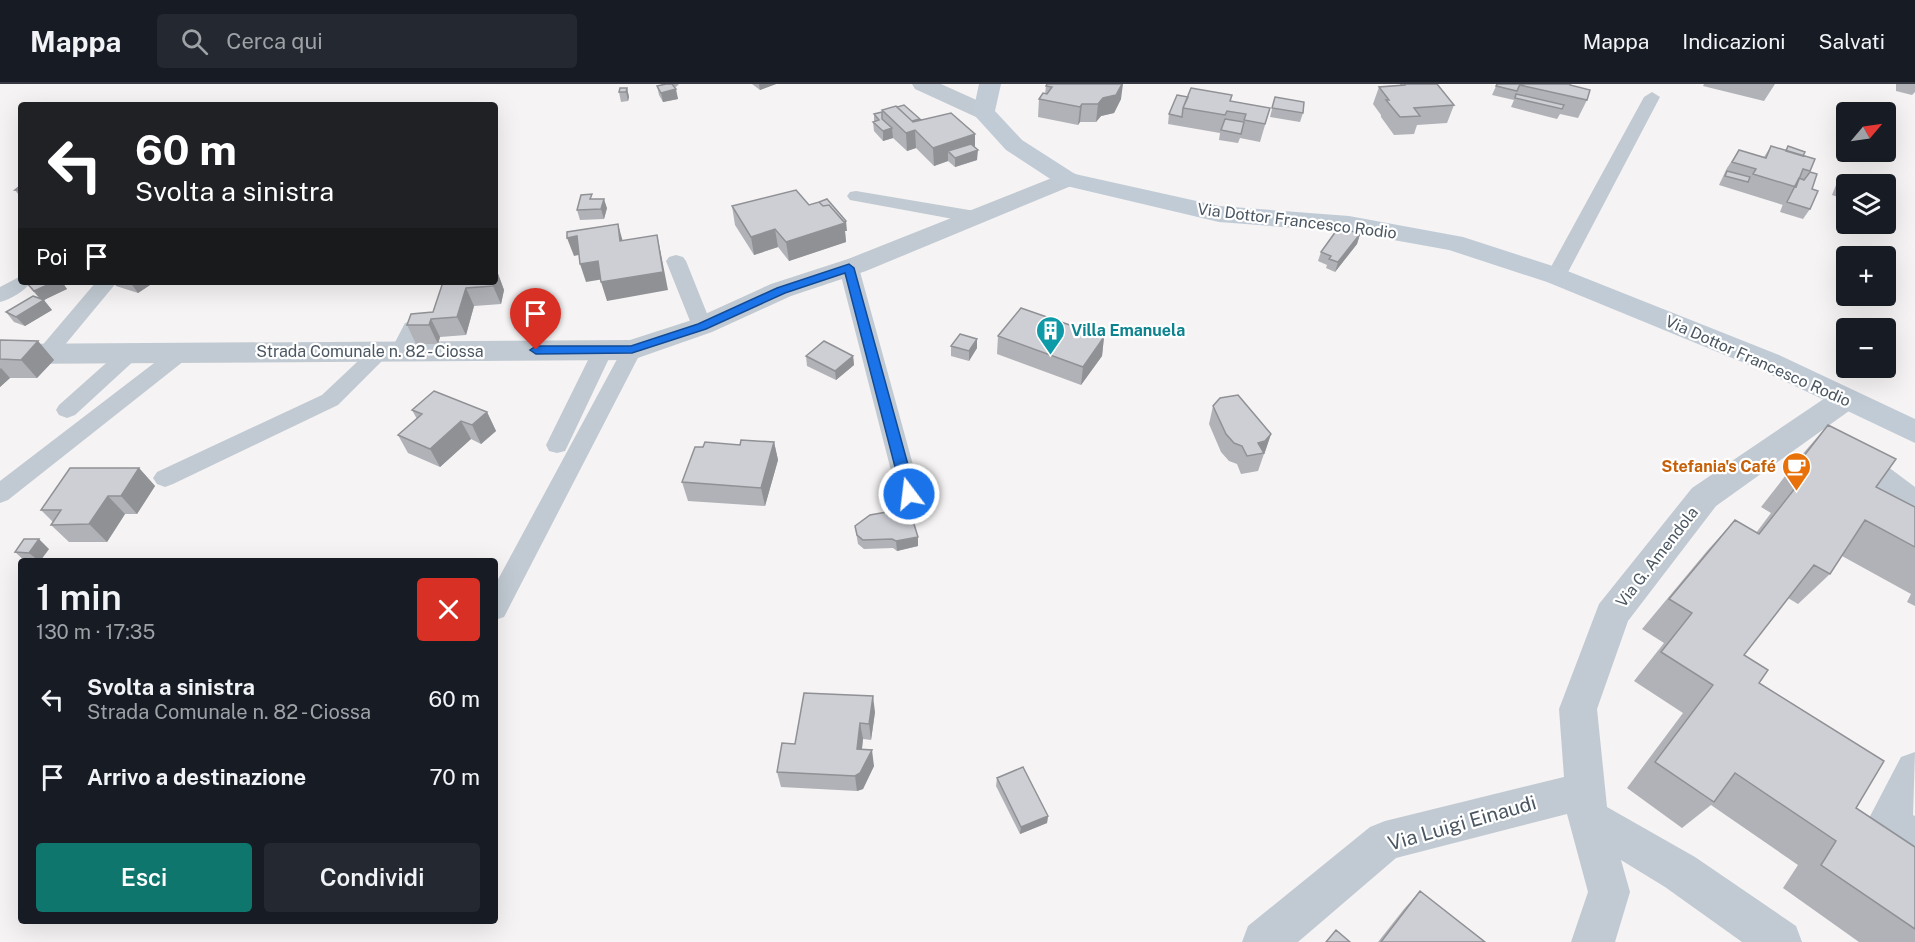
<!DOCTYPE html>
<html lang="it">
<meta charset="utf-8">
<style>
body{margin:0;font-family:"Public Sans",sans-serif;background:#242831;color:#f1f3f6;height:100vh;display:flex;flex-direction:column;font-size:22px;white-space:nowrap}
*{box-sizing:border-box;margin:0}
p{font-size:20px;color:#9ea1a6}
.icon{flex:none;width:33px;height:33px;fill:none;stroke:currentColor;stroke-width:2;stroke-linecap:round;stroke-linejoin:round}
.map{position:relative;flex:1;overflow:hidden}
.panel{position:absolute;left:18px;top:474px;width:480px;height:366px;display:flex;flex-direction:column;background:#171b24;border-radius:6px;box-shadow:0 6px 24px #0002}
.panel>*{flex:none}
.banner{position:absolute;left:18px;top:18px;width:480px;height:183px;border-radius:6px;box-shadow:0 6px 24px #0002;background:#202124;color:#fff;overflow:hidden}
.needle{width:39px;rotate:61deg}
.buttons{position:absolute;left:1836px;top:18px;display:grid;gap:12px}
.buttons a{display:grid;place-items:center;width:60px;height:60px;border-radius:6px;background:#171b24;box-shadow:0 6px 24px #0002;font-size:30px}
.pin{position:absolute;display:grid;place-items:center;width:51px;height:51px;color:#fff;margin:-62px -26px;border-radius:50% 50% 50% 0;rotate:-45deg;box-shadow:0 0 6px #0007}
.pin .icon{rotate:45deg}
.me{position:absolute;width:66px;margin:-33px;rotate:345deg;stroke-linejoin:round;filter:drop-shadow(0 0 4px #0008)}
.turn{display:flex;align-items:center;gap:21px;height:126px;padding:0 18px;font-size:27px}
.turn .icon{width:78px;height:78px;stroke-width:2.5}
.turn b{display:block;font-size:42px;line-height:51px}
.then{display:flex;align-items:center;height:57px;padding:0 18px;background:#0003;gap:12px;font-size:22px}
.round{display:grid;place-items:center;flex:none;width:63px;height:63px;border-radius:6px;background:#242831}
.summary{display:flex;align-items:center;justify-content:space-between;height:102px;padding:0 18px}
h1{font-size:36px;font-weight:600;line-height:45px}
.button{display:flex;gap:12px;margin-top:auto;padding:12px 18px}
.button a{flex:1;height:69px;border-radius:6px;background:#0f766e;color:#fff;font-size:24px;font-weight:600;line-height:69px;text-align:center}
.button a+a{background:#242831;color:#f1f3f6}
ul{padding:0;list-style:none}
li{display:flex;align-items:center;gap:18px;height:78px;padding:0 18px}
li div{flex:1}
li b{display:block;font-size:22px}
li em{font-style:normal}
header{display:flex;align-items:center;gap:36px;box-sizing:border-box;height:84px;padding:0 30px;background:#171b24;border-bottom:2px solid #363941}
header strong{font-size:28px}
nav{display:flex;gap:33px;margin-inline-start:auto;font-size:21px}
.search{width:420px;height:54px;background:#242831;display:flex;align-items:center;gap:15px;box-sizing:border-box;padding:0 21px;border-radius:6px;color:#9ea1a6;font-size:22px}
.map>svg:first-child{display:block}
.lines{fill:none;stroke-linecap:round;stroke-linejoin:round}
.service{fill:#c1cad2;fill-rule:evenodd}
.minor{fill:#c1cad2;fill-rule:evenodd}
.secondary{fill:#c1cbd6;fill-rule:evenodd}
.wall{fill:#b0b2b7}
.shaded-wall{fill:#909195}
.building{fill:#cdcfd5;stroke:#909195;stroke-width:1.5}
.route{fill:#1a73e8;stroke:#114b97;stroke-width:1.5}
.labels{text-anchor:middle;dominant-baseline:central;stroke-width:4.5;stroke-linejoin:round;paint-order:stroke}
.street-label{font-size:16px;fill:#4a5661;stroke:#fff}
.culture-label{font-size:16px;font-weight:bold;fill:#0d838f;stroke:#fff;text-anchor:start}
.food-label{font-size:16px;font-weight:bold;fill:#c56008;stroke:#fff;text-anchor:end}
.near-street-label{font-size:20px;fill:#4a5661;stroke:#fff}
</style>
<header>
<strong>Mappa</strong>
<div class="search"><svg class="icon" aria-label="search" viewBox="0 0 24 24"><circle cx="10" cy="10" r="6"/><path d="M15 15l6 6"/></svg>Cerca qui</div>
<nav><a>Mappa</a><a>Indicazioni</a><a>Salvati</a></nav>
</header>
<div class="map">
<svg width="1915" height="858" viewBox="0 0 1915 858">
<rect width="100%" height="100%" fill="#f5f3f3"/>
<g class="lines">
<!-- service -->
<path class="service" d="M1652,8l8,5 -94,179 -3,4h-14l-3,-4 98,-179z
M856,107l119,20 6,2 3,4 -3,4 -6,2 -125,-23 -3,-4 3,-4z
M676,171l7,2 3,4 26,65 -3,5 -7,2 -7,-2 -3,-5 -26,-65 3,-4z
M849,178l7,2 3,4 62,226 -4,6 -8,3 -8,-3 -4,-6 -58,-226 3,-4z
M21,192v6h10c-6,9 -20,17 -31,20v-15z
M96,198h21l-63,76 -7,2 -7,-2 -3,-5 3,-5z
M412,237l7,2 3,5 -14,28 -7,2 -7,-2 -3,-4 -53,53 -165,79 -8,3 -8,-3 -4,-6 4,-6 165,-77 52,-49 7,-2 7,2 3,4 14,-27z
M603,259l7,2 3,5 -45,95 -3,6 -8,2 -8,-2 -3,-6 47,-95 3,-5z
M632,259l7,2 3,5 -138,267 -9,3v-35l127,-235 3,-5z
M182,261l7,2 3,5 -3,5 -181,143 -8,3v-22l175,-134z
M130,262l7,2 3,5 -3,5 -62,57 -8,3 -8,-3 -3,-5 3,-5 64,-57z"/>
<!-- minor -->
<path class="minor" d="M912,0h29l51,23 3,5 -3,5 -8,2 -8,-2 -61,-28z
M1067,88l9,2 3,5 -3,5 -210,87 -75,25 -79,36 -80,28 -632,4v-20l630,-4 62,-20 79,-36 77,-25z
M1845,305l11,3 4,7 -4,7 -140,100 -88,115 -31,88 10,98 88,50 101,69 6,16h-60l-77,-55 -44,-27 9,32 -15,50h-44l17,-50 -21,-78 -171,44 -98,84h-56l6,-16 122,-99 15,-6 179,-44 -5,-68 40,-105 93,-116 142,-96z
M1845,356l11,3 59,44v30l-12,-3 -69,-55 -5,-8 5,-8z
M1915,668l-2,63 2,1v43l-15,-6 -27,-17 -6,-14 34,-65z"/>
<!-- secondary -->
<path class="secondary" d="M979,0h22l-6,27 27,29 53,34 144,32 130,10 114,21 102,33 214,85 136,64v24l-156,-74 -212,-87 -98,-32 -100,-18 -130,-10 -161,-38 -52,-34 -30,-33 -3,-5z"/>
</g>
<!-- wall -->
<path class="wall" d="M662,0h17l-3,3 -2,-1 4,13 -15,3 -4,-7 -2,-9 7,-1z
M752,0h24l-16,6z
M1400,0h37l17,21 -7,18 -30,2 -3,9 -20,1 -13,-18v-2l-8,-11 6,-17 21,-2z
M1497,0l73,1 17,15 -9,18 -18,-4 -3,5 -46,-12 3,-7 -22,-5z
M1704,0h71l-11,17 -61,-15z
M1896,0h19v8l-3,3 -16,-4z
M1046,2l75,13 -7,14 -13,3 -5,6h-16l-2,3 -40,-8 1,-18 6,-5z
M627,4l2,9 -1,4 -7,1 -2,-10z
M1188,13l43,4 39,7 -10,34 -20,-4 -2,5 -19,-3 1,-7 -52,-9 1,-10z
M1275,13l28,16 -3,9 -30,-5z
M882,26l38,9v1l55,28 2,12 -22,7 -7,-6 -14,5 -18,-18 -9,3 -14,-13 -10,3 -9,-10 -1,-9 1,-1v-7l8,-2z
M1771,62l14,5 3,-5 15,10 12,3 -5,13 2,17 -2,20 -7,10 -23,-7 3,-8v1l-64,-20 8,-17 12,-18 25,7z
M1843,91l3,9v16l-14,-5 4,-10z
M21,102v12l-6,-8z
M593,115l14,9 -3,11 -24,1 -3,-10z
M809,121l38,26h-2l1,11 -57,19 -11,-14 -24,8 -19,-30 -3,-19z
M1360,150l-3,10 -22,28 -9,-4 1,-3 -9,-4 3,-9z
M497,187l7,19 -3,14 -27,2 -8,29 -26,2 -2,7h-22l-9,-19 26,-13 10,-30z
M25,198h37l5,7 -24,11 9,10 -27,16 -11,-4 -8,-10 34,-13z
M113,198h48l-3,2 -5,-1 -15,10 -22,-7z
M998,252l106,1 -2,19 -21,29 -84,-31z
M977,255v9l-8,13 -18,-5v-10z
M0,256l38,1 16,19 -17,18h-27l-10,9z
M806,272h47l1,9 -18,15 -29,-14z
M1213,322l58,28 -13,37 -17,3 -4,-10 -8,-3 -8,-9 -12,-28z
M412,326l75,2 9,19 -15,13 -10,-5 -31,28 -32,-14 -10,-18 19,-16z
M1828,341l48,62 39,20v99l-8,-4 4,-8 -69,-38 -12,18 -32,30 -10,-6 -44,57 15,28 97,125 59,39v95h-56l-76,-54 15,-23 -87,-60 -29,23 -55,-40 56,-75 -49,-32 30,-38 -22,-14 65,-78 28,-31 21,13 15,-20 -10,-6 39,-50z
M774,358l4,18 -13,46 -77,-5 -6,-19 21,-35z
M139,384l16,18 -18,28h-12l-18,28h-38l-18,-17 2,-3 -12,-12z
M855,442l63,20 -21,5 -4,-3 -29,1 -6,-5z
M49,465l-9,12h-15l-10,-9z
M875,628l-4,28 -8,-1 -1,10 12,17 -11,23 -6,2 -76,-4 -4,-15 18,-28z
M997,694l51,38 -1,7 -27,11 -24,-48z
M1420,807l65,51h-107l26,-33z"/>
<!-- shaded-wall -->
<path class="shaded-wall" d="M759,0h17l-16,6z
M1122,0h1l-2,15 -7,14 -13,3 -5,6 2,-18 5,-6z
M627,4l2,9 -1,4 -2,-9z
M676,5l2,10 -15,3 -2,-9z
M1082,20l-2,18 -2,3 2,-18z
M892,44l1,10 -10,3v-10z
M915,46l1,18 -9,3 -1,-18z
M975,50v17l3,-1 -1,10 -22,7v-9l-7,-7v10l-14,5 -1,-18z
M604,115l3,9 -3,11 -3,-10z
M846,137l1,10h-2l1,11 -57,19 -3,-19z
M618,140l5,18 -3,-1z
M775,145l3,18 -24,8 -3,-18z
M1360,150l-3,10 -22,28 3,-10z
M657,151l4,19 7,36 -61,11 -6,-19z
M577,152l6,18 -9,2 -7,-18z
M598,177l6,18 -18,3 -6,-18z
M497,187l7,19 -3,14 -8,-18 1,-4h1z
M54,198h8l5,7 -25,12 -8,-10z
M130,198h23v1l-15,10z
M466,204l8,18 -8,29 -9,-18z
M44,216l8,10 -27,16 -9,-9z
M431,235l9,18 -2,7 -9,-19z
M1104,253l-2,19 -21,29 2,-18z
M977,255v9l-8,13v-10z
M38,257l16,19 -17,18 -16,-18z
M853,272l1,9 -18,15 -1,-9z
M1,284l9,10 -10,9v-18z
M487,328l9,19 -15,13 -9,-19z
M461,337l10,18 -31,28 -10,-18z
M1271,350l-6,18 -2,2 -5,-11z
M774,358l4,18 -13,46 -4,-18z
M139,384l16,18 -18,28 -16,-18z
M108,412l17,18 -18,28 -18,-18z
M918,453v9l-21,5 -1,-10z
M39,455l10,10 -9,12h-1l-10,-8z
M873,612l2,16 -4,28 -2,-16z
M860,639l3,16 -3,26 -3,-16z
M872,666l2,16 -11,23 -6,2 -2,-15z
M1048,732l-1,7 -27,11 1,-7z"/>
<!-- building -->
<path class="building" d="M666,0h6l4,5 -15,4 -4,-7z
M1047,0h75l-6,11 -13,3 -5,6h-16l-2,3 -41,-8 4,-6 4,1 5,-7 -6,-1z
M1405,0h32l17,21 -40,3 6,8 -20,1 -14,-17h3l-10,-13 26,-2z
M1497,0h23l-3,7 -21,-5z
M1521,0h49v1l20,5 -3,10 -67,-15z
M620,4h7l-1,4h-7z
M1191,4l41,7 -2,6 40,7 -5,16 -21,-4 2,-6 -19,-3 -2,4 -42,-7z
M1516,10l48,11 -2,4 -47,-11z
M1177,11l11,2 -5,11 -1,9 -13,-3z
M1275,13l29,5 -1,11 -31,-5z
M904,21l16,14 -8,2 -15,-14z
M896,22l17,16 38,-9 24,21 -42,14 -18,-18 -9,3 -24,-23z
M882,28v7l10,9 -9,3 -10,-9 6,-2 -5,-6z
M1225,35l19,3 -3,12 -20,-4z
M971,60l7,6 -23,8 -7,-7z
M1771,62l44,13 -5,12 -7,-2 -7,18 -43,-13 3,-5 -24,-7 7,-12 27,8z
M1788,62l17,6 -2,4 -17,-5z
M1727,87l23,6 -2,5 -23,-6z
M1810,88l7,2 -5,15 6,2 -8,18 -23,-7 12,-24 5,2z
M1843,91l29,9h-26v4l-7,-2z
M20,102h1v4h-6z
M796,106l13,15 10,-3 4,4 6,-1 16,18 -59,19 -11,-13 -24,8 -19,-31z
M592,110l-2,5h14l-3,10 -24,1 4,-15z
M827,115l19,22 -2,1 -15,-17 -6,1 -4,-4z
M618,140l2,17 37,-6 6,37 -62,10 -3,-21 -18,3 -3,-28 -10,2v-6z
M1339,143l21,7 -22,28 -9,-3 2,-3 -10,-4z
M26,198h28l-20,9z
M443,198h51l-1,4 -27,2 -9,29 -26,2 -2,6h-22l4,-11 22,-2z
M33,212l11,4 -28,17 -10,-5z
M1021,224l83,29 -21,30 -85,-31z
M960,250l17,5 -8,12 -18,-5z
M0,256l38,1 -17,19 -21,-1z
M824,257l29,15 -18,15 -29,-15z
M434,307l53,21 -15,13 -11,-4 -31,28 -32,-14 24,-21 -10,-4z
M1238,311l33,39 -6,7 -7,2 6,10 -17,3 -5,-10 -8,-3 -8,-9 -13,-28 7,-8z
M1828,341l68,34 -20,28 39,20v40l-50,-27 -35,54 -16,-9 -70,90 24,15 -9,13 125,78 -28,47 59,39v82l-94,-64 15,-24 -101,-68 -21,29 -59,-40 58,-77 -52,-33 31,-39 -23,-14 66,-79 24,14 41,-52 -11,-7z
M741,356l33,2 -13,46 -79,-6 13,-35h8l2,-5 35,3z
M70,384h69l-18,28h-13l-19,28 -38,1 10,-15h-20z
M909,424l9,29 -22,4 -4,-2 -29,1 -6,-5 -2,-9 15,-11z
M24,455h15l-10,14 -14,-1z
M804,609l69,3 -4,28 -9,-1 -3,26 15,1 -12,23 -5,3 -78,-4 5,-29 13,1z
M1023,683l25,49 -27,11 -24,-49z
M1420,807l65,51h-104z
M1336,846l14,12h-24z"/>
<!-- route -->
<path class="route" d="M849,180l5,4 62,226 -7,5 -7,-5 -57,-221 -60,20 -79,36 -74,24 -96,1 -6,-4 6,-4h95l67,-22 79,-36z"/>
<!-- icons -->
<defs>
<symbol id="building-pin" viewBox="-11 -11 22 30"><path d="M0 17L-7.5 6A9.5 9.5 0 1 1 7.5 6Z" fill="#0f9aa8" stroke="#fff"/><path d="M-4-6H4V6H1V3H-1V6H-4ZM-2.5-4.3h1.7v1.8h-1.7ZM.8-4.3h1.7v1.8H.8ZM-2.5-1h1.7V.8h-1.7ZM.8-1h1.7V.8H.8Z" fill="#fff"/></symbol>
<symbol id="cafe-pin" viewBox="-11 -11 22 30"><path d="M0 17L-7.5 6A9.5 9.5 0 1 1 7.5 6Z" fill="#e8710a" stroke="#fff"/><path d="M-5.5-4.5H6V0H3Q3 3.5 0 3.5H-2.5Q-5.5 3.5-5.5 0ZM3-3.2v2h1.7v-2ZM-6 4.5H4V6H-6Z" fill="#fff"/></symbol>
</defs>
<g fill-rule="evenodd">
<use href="#building-pin" x="1034" y="230" width="33" height="45"/>
<use href="#cafe-pin" x="1780" y="366" width="33" height="45"/>
</g>
<g class="labels">
<!-- street labels -->
<g class="street-label">
<text transform="translate(1297 137) rotate(7)">Via Dottor Francesco Rodio</text>
<text x="370" y="267">Strada Comunale n. 82 - Ciossa</text>
<text transform="translate(1758 277) rotate(24)">Via Dottor Francesco Rodio</text>
<text transform="translate(1657 473) rotate(-52)">Via G. Amendola</text>
</g>
<!-- culture labels -->
<g class="culture-label">
<text x="1071" y="246">Villa Emanuela</text>
</g>
<!-- food labels -->
<g class="food-label">
<text x="1776" y="382">Stefania's Café</text>
</g>
<!-- near-street labels -->
<g class="near-street-label">
<text transform="translate(1462 739) rotate(-16)">Via Luigi Einaudi</text>
</g>
</g>
</svg>
<div class="buttons">
<a><svg class="needle" viewBox="-14 -14 28 28"><path d="M0-13l5 13h-10z" fill="#e53935"/><path d="M0 13l5-13h-10z" fill="#9ea1a6"/></svg></a>
<a><svg class="icon" aria-label="layers" viewBox="0 0 24 24"><path d="M12 4l9 5-9 5-9-5zM3 14l9 5 9-5"/></svg></a>
<a>+</a>
<a>−</a>
</div>
<div class="pin" style="left:536px;top:266px;background:#d93025"><svg class="icon" aria-label="arrive" viewBox="0 0 24 24"><path d="M6 21V4h12l-3 4 3 4H6"/></svg></div>
<svg class="me" style="left:909px;top:410px" viewBox="-20 -20 40 40"><circle r="17" fill="#1a73e8" stroke="#fff" stroke-width="3"/><path d="M0-11L8 9 0 5-8 9z" fill="#fff"/></svg>
<div class="banner">
<div class="turn"><svg class="icon" aria-label="left" viewBox="0 0 24 24"><path d="M17 20v-9H6M10 6l-5 5 5 5"/></svg><div><b>60 m</b>Svolta a sinistra</div></div>
<div class="then">Poi<svg class="icon" aria-label="arrive" viewBox="0 0 24 24"><path d="M6 21V4h12l-3 4 3 4H6"/></svg></div>
</div>
<section class="panel">
<div class="summary"><div><h1>1 min</h1><p>130 m · 17:35</p></div><a class="round" style="background:#d93025;color:#fff"><svg class="icon" aria-label="close" viewBox="0 0 24 24"><path d="M6 6l12 12M18 6L6 18"/></svg></a></div>
<ul>
<li><svg class="icon" aria-label="left" viewBox="0 0 24 24"><path d="M17 20v-9H6M10 6l-5 5 5 5"/></svg><div><b>Svolta a sinistra</b><p>Strada Comunale n. 82 - Ciossa</p></div><em>60 m</em></li>
<li><svg class="icon" aria-label="arrive" viewBox="0 0 24 24"><path d="M6 21V4h12l-3 4 3 4H6"/></svg><div><b>Arrivo a destinazione</b></div><em>70 m</em></li>
</ul>
<div class="button"><a>Esci</a><a>Condividi</a></div>
</section>
</div>
